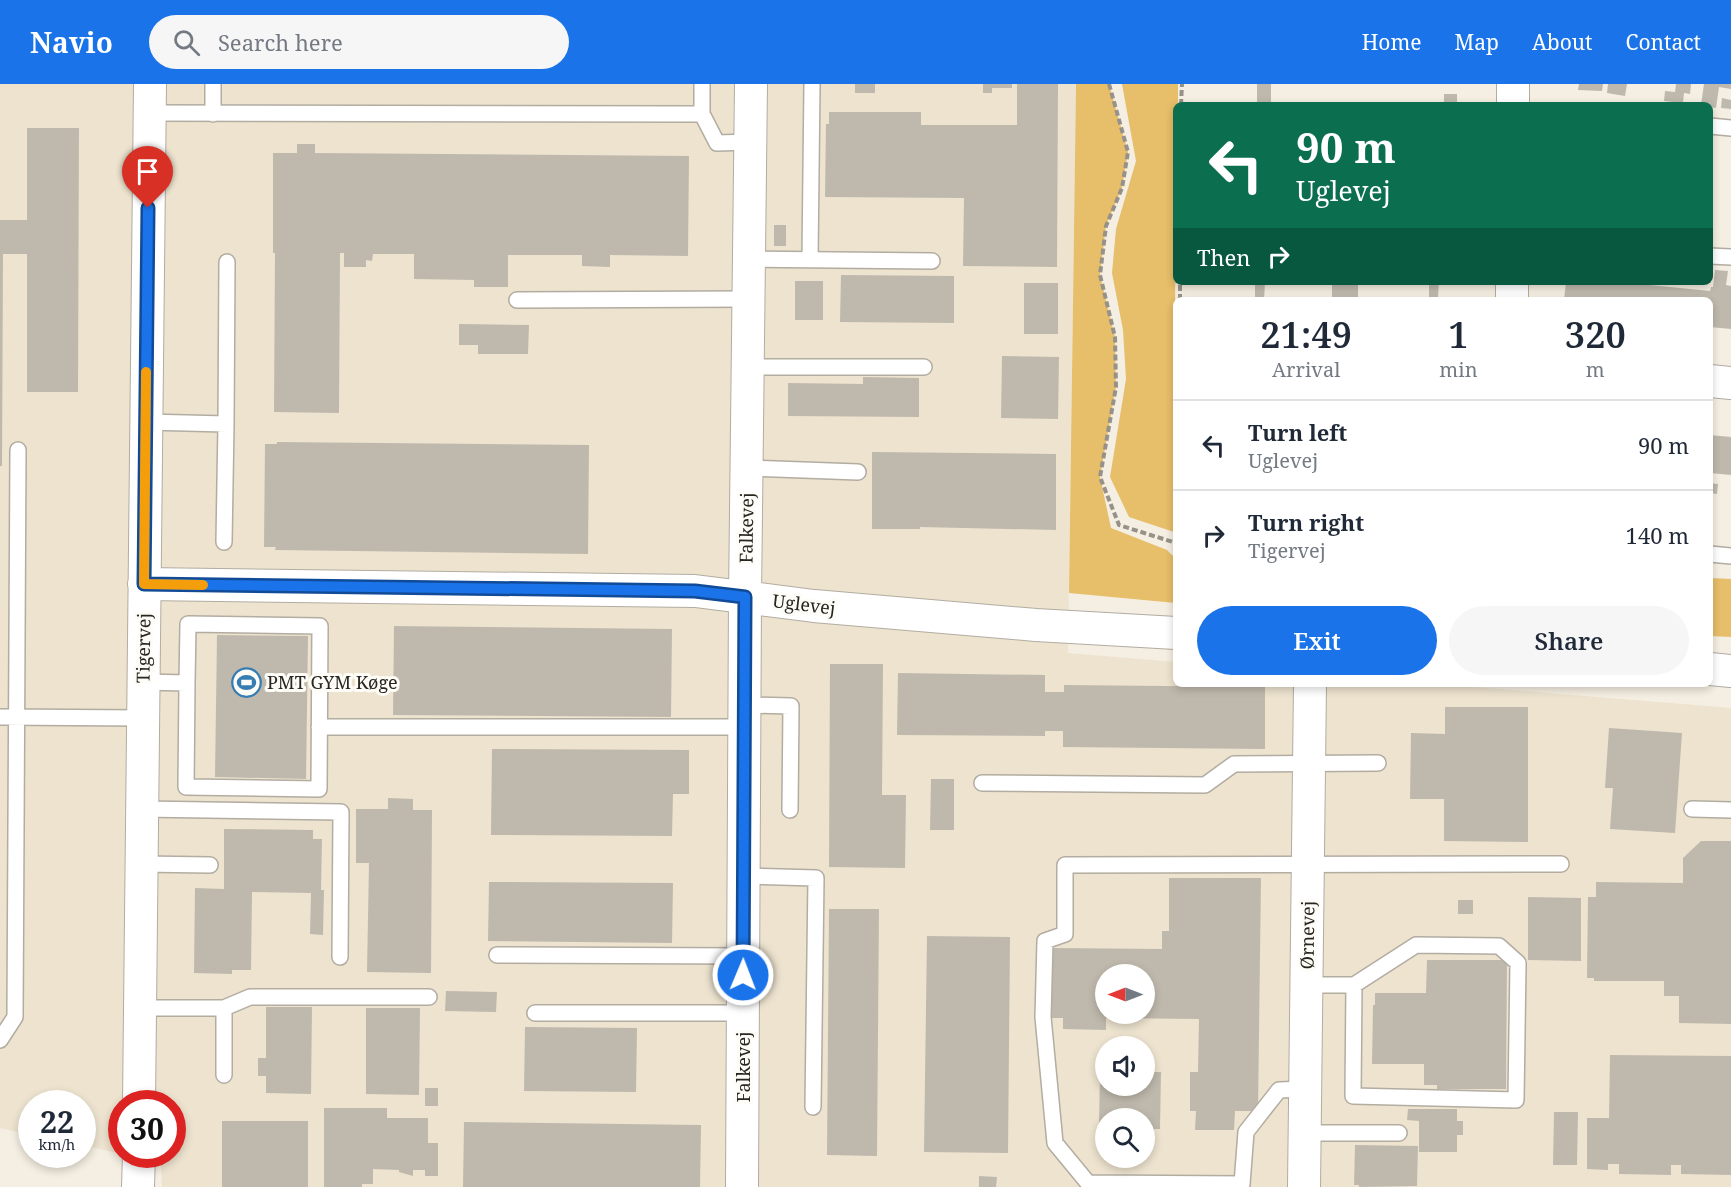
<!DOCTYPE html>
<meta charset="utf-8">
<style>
body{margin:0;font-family:"Noto Serif",serif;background:#f6f6f7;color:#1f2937;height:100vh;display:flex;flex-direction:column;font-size:22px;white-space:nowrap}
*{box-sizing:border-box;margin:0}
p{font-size:20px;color:#747a83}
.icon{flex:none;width:33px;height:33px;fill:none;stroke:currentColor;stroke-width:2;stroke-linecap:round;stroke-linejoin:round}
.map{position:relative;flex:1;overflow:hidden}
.panel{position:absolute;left:1173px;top:213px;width:540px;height:390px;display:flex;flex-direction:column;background:#fff;border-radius:9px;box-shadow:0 3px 9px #0003}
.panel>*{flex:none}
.hud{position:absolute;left:1173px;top:18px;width:540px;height:183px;border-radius:9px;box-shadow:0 3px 9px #0003;background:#0b6e4f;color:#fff;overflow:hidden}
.needle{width:39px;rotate:270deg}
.controls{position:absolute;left:1095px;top:880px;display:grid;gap:12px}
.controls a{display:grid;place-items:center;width:60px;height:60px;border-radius:50%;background:#fff;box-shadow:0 3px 9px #0003;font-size:30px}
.speed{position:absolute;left:18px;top:1006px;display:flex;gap:12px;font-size:30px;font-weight:700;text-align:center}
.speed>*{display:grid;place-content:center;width:78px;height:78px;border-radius:50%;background:#fff;box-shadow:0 3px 9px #0003;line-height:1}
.speed small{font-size:15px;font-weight:400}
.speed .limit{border:9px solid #d22;background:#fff;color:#111}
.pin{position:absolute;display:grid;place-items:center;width:51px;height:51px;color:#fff;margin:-62px -26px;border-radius:50% 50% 50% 0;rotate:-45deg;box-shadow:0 0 6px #0007}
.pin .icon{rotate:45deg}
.me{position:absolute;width:66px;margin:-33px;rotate:1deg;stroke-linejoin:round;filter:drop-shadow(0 0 4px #0008)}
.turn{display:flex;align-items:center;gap:21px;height:126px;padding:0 24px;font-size:27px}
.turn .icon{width:78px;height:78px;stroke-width:2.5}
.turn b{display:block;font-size:42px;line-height:51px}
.then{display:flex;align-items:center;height:57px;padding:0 24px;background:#0003;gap:12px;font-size:22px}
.eta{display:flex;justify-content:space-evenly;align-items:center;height:102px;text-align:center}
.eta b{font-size:36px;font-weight:600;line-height:42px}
.cta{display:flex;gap:12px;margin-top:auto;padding:12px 24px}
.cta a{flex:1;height:69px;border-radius:36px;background:#1a73e8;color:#fff;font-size:24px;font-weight:600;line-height:69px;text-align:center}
.cta a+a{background:#f6f6f7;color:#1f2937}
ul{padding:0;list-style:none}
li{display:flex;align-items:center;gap:18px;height:90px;padding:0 24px;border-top:2px solid #e0e1e3}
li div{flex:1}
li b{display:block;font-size:22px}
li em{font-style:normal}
header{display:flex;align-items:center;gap:36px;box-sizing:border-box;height:84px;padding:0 30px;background:#1a73e8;color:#fff}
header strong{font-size:28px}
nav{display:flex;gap:33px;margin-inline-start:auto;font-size:21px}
.search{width:420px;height:54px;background:#f6f6f7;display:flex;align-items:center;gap:15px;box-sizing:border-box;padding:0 21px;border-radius:33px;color:#747a83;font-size:22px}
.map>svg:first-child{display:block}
.built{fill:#ede3cf;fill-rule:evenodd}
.green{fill:#e7be69}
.building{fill:#bfb9ad;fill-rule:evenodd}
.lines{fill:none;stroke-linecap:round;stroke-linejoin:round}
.service-casing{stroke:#b2aca1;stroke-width:18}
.minor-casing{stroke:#b2aca1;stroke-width:34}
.path{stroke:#969289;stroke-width:4;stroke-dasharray:6 3;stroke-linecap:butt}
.service{stroke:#fff;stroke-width:15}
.minor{stroke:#fff;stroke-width:32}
.route-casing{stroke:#114b97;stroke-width:15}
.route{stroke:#1a73e8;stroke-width:10}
.slow{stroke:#f59e0b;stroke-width:10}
.labels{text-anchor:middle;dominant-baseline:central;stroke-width:6;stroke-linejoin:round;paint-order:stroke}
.street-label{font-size:18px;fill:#282621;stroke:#fefcf7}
.poi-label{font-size:18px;fill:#282621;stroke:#fefcf7;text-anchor:start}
</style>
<header>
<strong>Navio</strong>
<div class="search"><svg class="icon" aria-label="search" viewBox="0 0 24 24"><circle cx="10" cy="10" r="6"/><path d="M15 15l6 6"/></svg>Search here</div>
<nav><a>Home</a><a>Map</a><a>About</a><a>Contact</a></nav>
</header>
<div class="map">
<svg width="1731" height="1103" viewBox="0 0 1731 1103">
<rect width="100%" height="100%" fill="#f5eee2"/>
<!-- built -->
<path class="built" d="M0,0h1076l-8,569 108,9v22h262l293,24v479h-1569l-1,-25 -32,-7h43v-51h-50l-1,50 -38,-9 -1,-41h-50l-1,31 -31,-7zM1106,891h38v39h-38zM1106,963h38v39h-38zM1106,1035h38v39h-38z"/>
<!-- green -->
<path class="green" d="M1076,0h33l19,68 -6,36 -16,38 -6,49 15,62 1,50 -16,90 11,51 56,22 9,9v44l-107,-10z
M1122,0h56v21h-2l-2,427 -45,-15 -19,-40 16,-98 -3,-49 -11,-57 4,-44 20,-68z
M1710,494l21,1v58l-21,-1z"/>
<!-- building -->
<path class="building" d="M855,0h20v9h-20z
M983,0h29v4h-20v5h-9z
M1017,0h41l-1,183 -94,-1 1,-68 -139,-1 1,-73h3v-12h92v13h96z
M1257,0h14v21h-14z
M1579,0h24l-1,7 -24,-1z
M1608,0h19l-2,12 -18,-3z
M1676,0h15l-1,10 -6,-1 -1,10 -19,-2 1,-10 10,1z
M1704,0h27v5l-12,-2 -3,21 -6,-1v-2h-9z
M1444,10h13v11h-13z
M1722,14l9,2v9l-10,-1z
M27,44h52l-1,264h-51v-138h-24l-1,212h-2v-246h27z
M297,60h18v9l374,3 -1,100 -78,-1v12l-28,-1v-11h-74v32h-34v-7l-60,-1v-25h-41l-1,7 -6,-1v7h-22v-14h-4l-1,160 -65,-1 1,-159h-2v-100h24z
M774,141h12v21h-12z
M1715,186l13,1 -2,14 5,1v43l-21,-2v-27h-146l2,-18h75l-1,2 70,7 1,-4h2z
M841,191l113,1v47l-114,-1z
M795,197h28v39h-28z
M1243,198h22l-1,18h-9v-16h-12z
M1335,198h23v18h-26v-15h3z
M1429,198h10l-1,15h-9z
M1024,199h34v51h-34z
M459,240l70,1 -1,29h-50v-9h-19z
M1002,272l57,1 -1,62 -57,-1z
M863,293l56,1v39l-131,-1v-33l75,1z
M1710,351l21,2v38l-21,-2z
M277,358l312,3 -1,109 -313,-4 1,-3h-12l1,-103h12z
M872,368l184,2v76l-136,-3v2h-48z
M1710,399l8,1 -1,10 -7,-1z
M394,542l278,3 -1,88 -278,-2z
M217,551l91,1 -2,143 -91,-2z
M830,580h53l-1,131h24l-1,73 -76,-1z
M898,589l147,2v17h19v-7l201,2v62l-202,-2v-16h-18v5l-148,-1z
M1445,623h83v135l-84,-1v-42h-34l1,-66 34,1z
M1609,644l73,5 -7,100 -65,-4 3,-41h-8z
M492,665l197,1v44h-16l-1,42 -181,-1z
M931,695h23v51h-24z
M388,714l25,1v11h19l-1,163 -64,-1 2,-109h-13v-54h32z
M224,745l89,1v9h9l-1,51h3l-1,45 -13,-1 1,-41 -59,-1 -1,78h-19v4l-38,-1 1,-85 29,1z
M1701,757h30v183l-52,-1v-27h-15v-15h-70v-3h-7l1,-81h8v-15l87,1v-25z
M1169,794h92l-3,233h-23l-1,19h-39l1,-19h-6v-39h8l1,-53 -93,-1v12l-43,-1v-11h-11v-70l110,1v-18h7zM1106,891h38v39h-38z
M489,798l184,1 -1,60 -184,-2z
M1528,813l53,1v63l-53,-1z
M1458,816h15v14h-15z
M829,825h50l-2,247 -50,-1z
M927,852l83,1 -2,216 -84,-1z
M1427,876h80l-1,129h-69v-4h-13v-21h-52l1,-59h2v-12h51z
M446,907l51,1 -1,20 -51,-1z
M266,923h46l-1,87 -45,-1v-17h-8v-18h8z
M366,924h54l-1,87 -53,-1z
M525,943l112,1 -1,64 -112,-1z
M1610,971l121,1v119l-50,-1v-9h-10v10l-52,-1v-10h-11v6l-21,-1v-51h22z
M1144,988h17l-1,57h-16v-10h-38v6h-7l1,-51h6v12h38z
M425,1004h13v18h-13z
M324,1024h63v10h41v25h10v33h-13v-6h-12v6l-14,-4v-2l-26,-1v15h-11v3h-38z
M1408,1025h49v12h6v14h-6v17h-38v-31l-12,-1z
M1554,1028h24l-1,53h-24z
M222,1037h86v66h-86z
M464,1038l237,3 -1,62h-237z
M1355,1061l63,1 -1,40 -58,1v-2h-5z
M979,1092l18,1 -1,10h-17z"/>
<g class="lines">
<defs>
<path id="service" d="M213,0v30
M150,29l552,1 15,29 33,-1
M702,30v-30
M1710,42l21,2
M1710,172l21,1
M749,175l183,2
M810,175l2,-175
M517,216l231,-1
M748,283h176
M146,338l80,2 -2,118
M226,340l1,-162
M747,384l111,4
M1710,470l21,2
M142,598l45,1 -1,104 133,2 1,-163 -132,-2 -1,59
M745,621l46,1 -1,104
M0,633l142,1
M319,643h426
M982,699l223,2 29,-21 144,-1
M142,725l199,3 -1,145
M1692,725l39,1
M141,780l69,1
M744,792l72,2 -3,229
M497,871l247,1
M1306,901h48l62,-40 83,1 19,17 -2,137 -163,-4 1,-111
M140,924h84v67
M224,924l26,-11h179
M535,929h208
M0,956l15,-23 3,-567
M1306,1005l-27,1 -33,42 -4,52 -154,-1 -33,-40 -12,-126 2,-76 20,-7v-69l496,-1
M1305,1049h94"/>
<path id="minor" d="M1513,0v21
M1512,216v-18
M1710,297l21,2
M144,500l551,7 119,15 222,19 140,8
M1710,585l21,2
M139,1020l11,-1020
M138,1103l1,-32
M742,1103l3,-590 6,-513
M1304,1103l6,-503"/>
</defs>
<!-- service casing -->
<use href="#service" class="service-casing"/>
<!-- minor casing -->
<use href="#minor" class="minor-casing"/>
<!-- path -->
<path class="path" d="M1109,0l19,68 -6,36 -16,38 -6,49 15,62 1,50 -16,90 19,48 57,18
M1181,21l1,-21
M1180,216v-18"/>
<!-- service -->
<use href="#service" class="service"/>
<!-- minor -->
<use href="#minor" class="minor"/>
</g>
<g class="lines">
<defs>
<path id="route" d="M148,124l-4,376 551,7 50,6 -2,378"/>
</defs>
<!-- route casing -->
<use href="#route" class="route-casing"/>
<!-- route -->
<use href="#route" class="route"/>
<!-- slow -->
<path class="slow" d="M146,288l-2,212 59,1"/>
</g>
<!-- icons -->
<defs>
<symbol id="stadium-ring" viewBox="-11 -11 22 22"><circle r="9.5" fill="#fefcf7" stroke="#357db2" stroke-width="1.5"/><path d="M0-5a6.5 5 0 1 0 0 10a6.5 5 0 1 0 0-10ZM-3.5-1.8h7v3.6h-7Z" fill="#357db2"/></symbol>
</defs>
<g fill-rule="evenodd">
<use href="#stadium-ring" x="230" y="582" width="33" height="33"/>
</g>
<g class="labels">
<!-- street labels -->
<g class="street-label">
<text transform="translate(746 444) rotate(-89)">Falkevej</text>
<text transform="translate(804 520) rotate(7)">Uglevej</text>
<text transform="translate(143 564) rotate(-89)">Tigervej</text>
<text transform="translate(1307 851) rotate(-89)">Ørnevej</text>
<text transform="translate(743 983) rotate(-90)">Falkevej</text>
</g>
<!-- poi labels -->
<g class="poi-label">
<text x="267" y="598">PMT GYM Køge</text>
</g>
</g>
</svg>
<div class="controls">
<a><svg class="needle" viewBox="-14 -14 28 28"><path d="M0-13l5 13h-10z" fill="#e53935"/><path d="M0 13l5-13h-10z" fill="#747a83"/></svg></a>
<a><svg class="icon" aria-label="sound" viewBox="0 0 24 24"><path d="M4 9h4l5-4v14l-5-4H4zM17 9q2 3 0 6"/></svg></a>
<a><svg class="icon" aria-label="search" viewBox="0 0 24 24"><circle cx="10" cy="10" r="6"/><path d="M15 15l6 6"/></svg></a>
</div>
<div class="speed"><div>22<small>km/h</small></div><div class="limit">30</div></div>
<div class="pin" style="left:148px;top:124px;background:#d93025"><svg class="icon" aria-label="arrive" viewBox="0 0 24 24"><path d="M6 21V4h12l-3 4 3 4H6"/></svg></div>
<svg class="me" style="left:743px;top:891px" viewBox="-20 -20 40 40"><circle r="17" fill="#1a73e8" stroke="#fff" stroke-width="3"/><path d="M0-11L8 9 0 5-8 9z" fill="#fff"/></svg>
<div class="hud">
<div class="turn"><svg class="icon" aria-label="left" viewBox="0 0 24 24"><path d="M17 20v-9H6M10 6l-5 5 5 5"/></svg><div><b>90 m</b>Uglevej</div></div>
<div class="then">Then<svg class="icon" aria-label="right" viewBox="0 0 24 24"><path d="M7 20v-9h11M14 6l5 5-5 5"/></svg></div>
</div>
<section class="panel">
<div class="eta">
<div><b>21:49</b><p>Arrival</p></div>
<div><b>1</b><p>min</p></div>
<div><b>320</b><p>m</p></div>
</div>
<ul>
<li><svg class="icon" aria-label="left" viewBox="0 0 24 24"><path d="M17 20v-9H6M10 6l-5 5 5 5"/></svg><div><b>Turn left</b><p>Uglevej</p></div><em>90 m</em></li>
<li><svg class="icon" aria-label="right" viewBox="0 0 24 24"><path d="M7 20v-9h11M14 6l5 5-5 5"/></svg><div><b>Turn right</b><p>Tigervej</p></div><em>140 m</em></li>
</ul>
<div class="cta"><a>Exit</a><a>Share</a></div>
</section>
</div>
